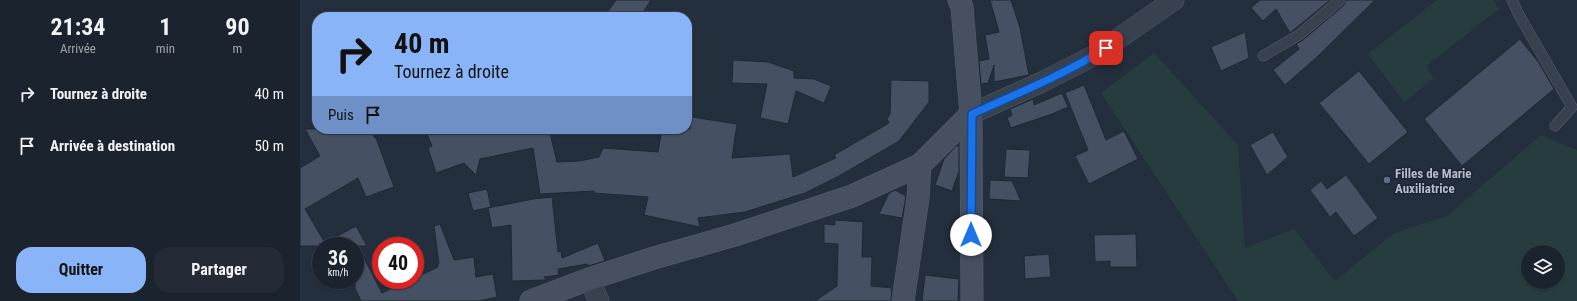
<!DOCTYPE html>
<html lang="fr">
<meta charset="utf-8">
<style>
body{margin:0;font-family:"Roboto Condensed",sans-serif;background:#242b36;color:#f1f3f6;height:100vh;display:flex;flex-direction:column;font-size:15px;white-space:nowrap}
*{box-sizing:border-box;margin:0}
p{font-size:13px;color:#a0a4aa}
.icon{flex:none;width:22px;height:22px;fill:none;stroke:currentColor;stroke-width:2;stroke-linecap:round;stroke-linejoin:round}
.map{position:relative;flex:1;overflow:hidden}
.sheet{display:flex;flex-direction:column;background:#1b232e;width:300px}
.sheet>*{flex:none}
.hud{position:absolute;left:12px;top:12px;width:380px;height:122px;border-radius:16px;box-shadow:0 1px 3px #0004,0 0 0 1px #39404a;background:#8ab4f8;color:#111;overflow:hidden}
.fabs{position:absolute;left:1221px;top:245px;display:grid;gap:8px}
.fabs a{display:grid;place-items:center;width:44px;height:44px;border-radius:50%;background:#1b232e;box-shadow:0 1px 3px #0004,0 0 0 1px #39404a;font-size:20px}
.speed{position:absolute;left:12px;top:237px;display:flex;gap:8px;font-size:20px;font-weight:700;text-align:center}
.speed>*{display:grid;place-content:center;width:52px;height:52px;border-radius:50%;background:#1b232e;box-shadow:0 1px 3px #0004,0 0 0 1px #39404a;line-height:1}
.speed small{font-size:10px;font-weight:400}
.speed .limit{border:6px solid #d22;background:#fff;color:#111}
.pin{position:absolute;display:grid;place-items:center;width:34px;height:34px;color:#fff;margin:-17px;border-radius:8px;box-shadow:0 2px 6px #0006}
.me{position:absolute;width:44px;margin:-22px;rotate:0deg;stroke-linejoin:round;filter:drop-shadow(0 0 3px #0008)}
.turn{display:flex;align-items:center;gap:14px;height:84px;padding:0 16px;font-size:18px}
.turn .icon{width:52px;height:52px;stroke-width:2.5}
.turn b{display:block;font-size:28px;line-height:34px}
.then{display:flex;align-items:center;height:38px;padding:0 16px;background:#0003;gap:8px;font-size:15px}
.eta{display:flex;justify-content:space-evenly;align-items:center;height:68px;text-align:center}
.eta b{font-size:24px;font-weight:700;line-height:28px}
.cta{display:flex;gap:8px;margin-top:auto;padding:8px 16px}
.cta a{flex:1;height:46px;border-radius:16px;background:#8ab4f8;color:#111;font-size:16px;font-weight:700;line-height:46px;text-align:center}
.cta a+a{background:#242b36;color:#f1f3f6}
ul{padding:0;list-style:none}
li{display:flex;align-items:center;gap:12px;height:52px;padding:0 16px}
li div{flex:1}
li b{display:block;font-size:15px}
li em{font-style:normal}
main{display:flex;flex:1;min-height:0}
.map>svg:first-child{display:block}
.green{fill:#263c3f;fill-rule:evenodd}
.building{fill:#455162;stroke:#1f2835}
.lines{fill:none;stroke-linecap:round;stroke-linejoin:round}
.lane-casing{stroke:#565f6c;stroke-width:11}
.street-casing{stroke:#565f6c;stroke-width:21}
.secondary-casing{stroke:#565f6c;stroke-width:23}
.lane{stroke:#38414e;stroke-width:10}
.street{stroke:#38414e;stroke-width:20}
.secondary{stroke:#465061;stroke-width:22}
.route-casing{stroke:#114b97;stroke-width:10}
.route{stroke:#1a73e8;stroke-width:7}
.service-dot{fill:#5c6f8a;stroke:#1d2633;stroke-width:1.5}
.labels{text-anchor:middle;dominant-baseline:central;stroke-width:3;stroke-linejoin:round;paint-order:stroke}
.poi-label{font-size:13px;font-weight:bold;fill:#b4bcc9;stroke:#1d2633;text-anchor:start}
</style>
<main>
<section class="sheet">
<div class="eta">
<div><b>21:34</b><p>Arrivée</p></div>
<div><b>1</b><p>min</p></div>
<div><b>90</b><p>m</p></div>
</div>
<ul>
<li><svg class="icon" aria-label="right" viewBox="0 0 24 24"><path d="M7 20v-9h11M14 6l5 5-5 5"/></svg><div><b>Tournez à droite</b></div><em>40 m</em></li>
<li><svg class="icon" aria-label="arrive" viewBox="0 0 24 24"><path d="M6 21V4h12l-3 4 3 4H6"/></svg><div><b>Arrivée à destination</b></div><em>50 m</em></li>
</ul>
<div class="cta"><a>Quitter</a><a>Partager</a></div>
</section>
<div class="map">
<svg width="1277" height="301" viewBox="0 0 1277 301">
<rect width="100%" height="100%" fill="#242f3e"/>
<!-- green -->
<path class="green" d="M1137,0h56l6,9 -73,57 8,12 -30,24 -36,-48z
M854,53l84,92 7,103 49,-19 41,52 59,-48 53,-17 94,-81 36,15v151h-339l-137,-208zM1228,252h30v30h-30z"/>
<!-- building -->
<path class="building" d="M316,0h35l-11,17h-36z
M690,0h21l9,28 9,47 -35,7v-17l-6,18 -7,1 -2,-23 10,-2 -4,-24 14,-3z
M960,0h70l-40,33 -14,-24 -13,12 -12,-13z
M1046,0h29l-58,57 -32,28 -12,-15 26,-21 -3,-5 7,-4 41,-35z
M945,32l4,26 -28,13 -10,-24z
M1220,39l19,24 15,26 -92,77 -38,-47z
M433,60l35,2 26,9v7l20,1 17,7 -7,17 -28,-12 -8,33 -28,-6 7,-34 -35,-1z
M1059,71l49,61 -39,32 -50,-61z
M591,80l38,1v21l-30,39 -60,35 -34,17 -60,19 -47,6 2,9 -56,-12 4,-18 -54,-4v-2l-54,3 -7,-46 -53,11 -4,16 -12,-12 -28,10 -8,-25 4,-2 -7,-17h124l8,33 22,-1 20,-4 4,-9 55,4 4,-23h28l2,-12 45,7 -5,34 58,-4 3,23 43,-19 -2,-3 55,-32 -2,-4 3,-5z
M784,85l22,55 18,-9 14,28 -49,25 -14,-28 13,-6 -23,-57z
M762,93l6,14 -16,7 -41,14 -4,-10 5,-3 -2,-6 23,-10 1,6z
M5,129h65l5,9h1l18,49 -28,10 -8,-19 -53,31 20,34 31,-17 11,20h-9l24,47 28,-13h5v-2l23,-11 -1,-2 2,-1 -5,-38 6,-2 14,36 20,-3 2,20 17,-3 4,23 -18,4h-118l-6,-13v-42h-55v-78l20,-12z
M973,132l15,25 -21,18 -17,-30z
M656,146h3v25l-7,20 -17,-6 9,-26z
M706,149l24,1 -2,28 -24,-1z
M1046,175l32,43 -24,18 -18,-24 -6,5 -20,-27 11,-9 6,8z
M690,180l22,1 9,20 -32,-2z
M187,189l4,18 -18,4 -5,-18z
M595,190l11,6 -4,22 -23,-4 10,-21z
M252,197l6,55 3,-1 1,7 36,-15 7,18 -17,5 -1,-2 -29,5 1,6 -15,2 2,3 -34,1 -1,-56 -19,3 -4,-20 45,-9z
M535,220l28,2 -1,35h10l-1,29 21,2 -1,13h-76l22,-15 1,-42 -14,-1v-19l11,1z
M836,234l1,33h-27v-6l-15,1 -1,-27z
M749,254l2,23 -26,2 -1,-23z
M625,275l34,4 -1,22h-36z"/>
<g class="lines">
<defs>
<path id="lane" d="M1212,0l7,15 53,92 -17,19
M963,56l36,-21 41,-35"/>
<path id="street" d="M671,114l71,-32 53,-27 79,-55
M289,279l10,22"/>
<path id="secondary" d="M659,0l3,7 9,107 1,187
M231,301l58,-22 65,-21 81,-23 117,-39 68,-31 51,-51
M603,301l15,-103 2,-33"/>
</defs>
<!-- lane casing -->
<use href="#lane" class="lane-casing"/>
<!-- street casing -->
<use href="#street" class="street-casing"/>
<!-- secondary casing -->
<use href="#secondary" class="secondary-casing"/>
<!-- lane -->
<use href="#lane" class="lane"/>
<!-- street -->
<use href="#street" class="street"/>
<!-- secondary -->
<use href="#secondary" class="secondary"/>
</g>
<g class="lines">
<defs>
<path id="route" d="M671,235l1,-121c44,-20 92,-39 134,-66"/>
</defs>
<!-- route casing -->
<use href="#route" class="route-casing"/>
<!-- route -->
<use href="#route" class="route"/>
</g>
<!-- markers -->
<circle class="service-dot" cx="1087" cy="180" r="4"/>
<g class="labels">
<!-- poi labels -->
<g class="poi-label">
<text x="1095" y="173">Filles de Marie<tspan x="1095" dy="15">Auxiliatrice</tspan></text>
</g>
</g>
</svg>
<div class="fabs">
<a><svg class="icon" aria-label="layers" viewBox="0 0 24 24"><path d="M12 4l9 5-9 5-9-5zM3 14l9 5 9-5"/></svg></a>
</div>
<div class="speed"><div>36<small>km/h</small></div><div class="limit">40</div></div>
<div class="pin" style="left:806px;top:48px;background:#d93025"><svg class="icon" aria-label="arrive" viewBox="0 0 24 24"><path d="M6 21V4h12l-3 4 3 4H6"/></svg></div>
<svg class="me" style="left:671px;top:235px" viewBox="-20 -20 40 40"><circle r="19" fill="#fff"/><path d="M0-13L10 11 0 6-10 11z" fill="#1a73e8"/></svg>
<div class="hud">
<div class="turn"><svg class="icon" aria-label="right" viewBox="0 0 24 24"><path d="M7 20v-9h11M14 6l5 5-5 5"/></svg><div><b>40 m</b>Tournez à droite</div></div>
<div class="then">Puis<svg class="icon" aria-label="arrive" viewBox="0 0 24 24"><path d="M6 21V4h12l-3 4 3 4H6"/></svg></div>
</div>
</div>
</main>
